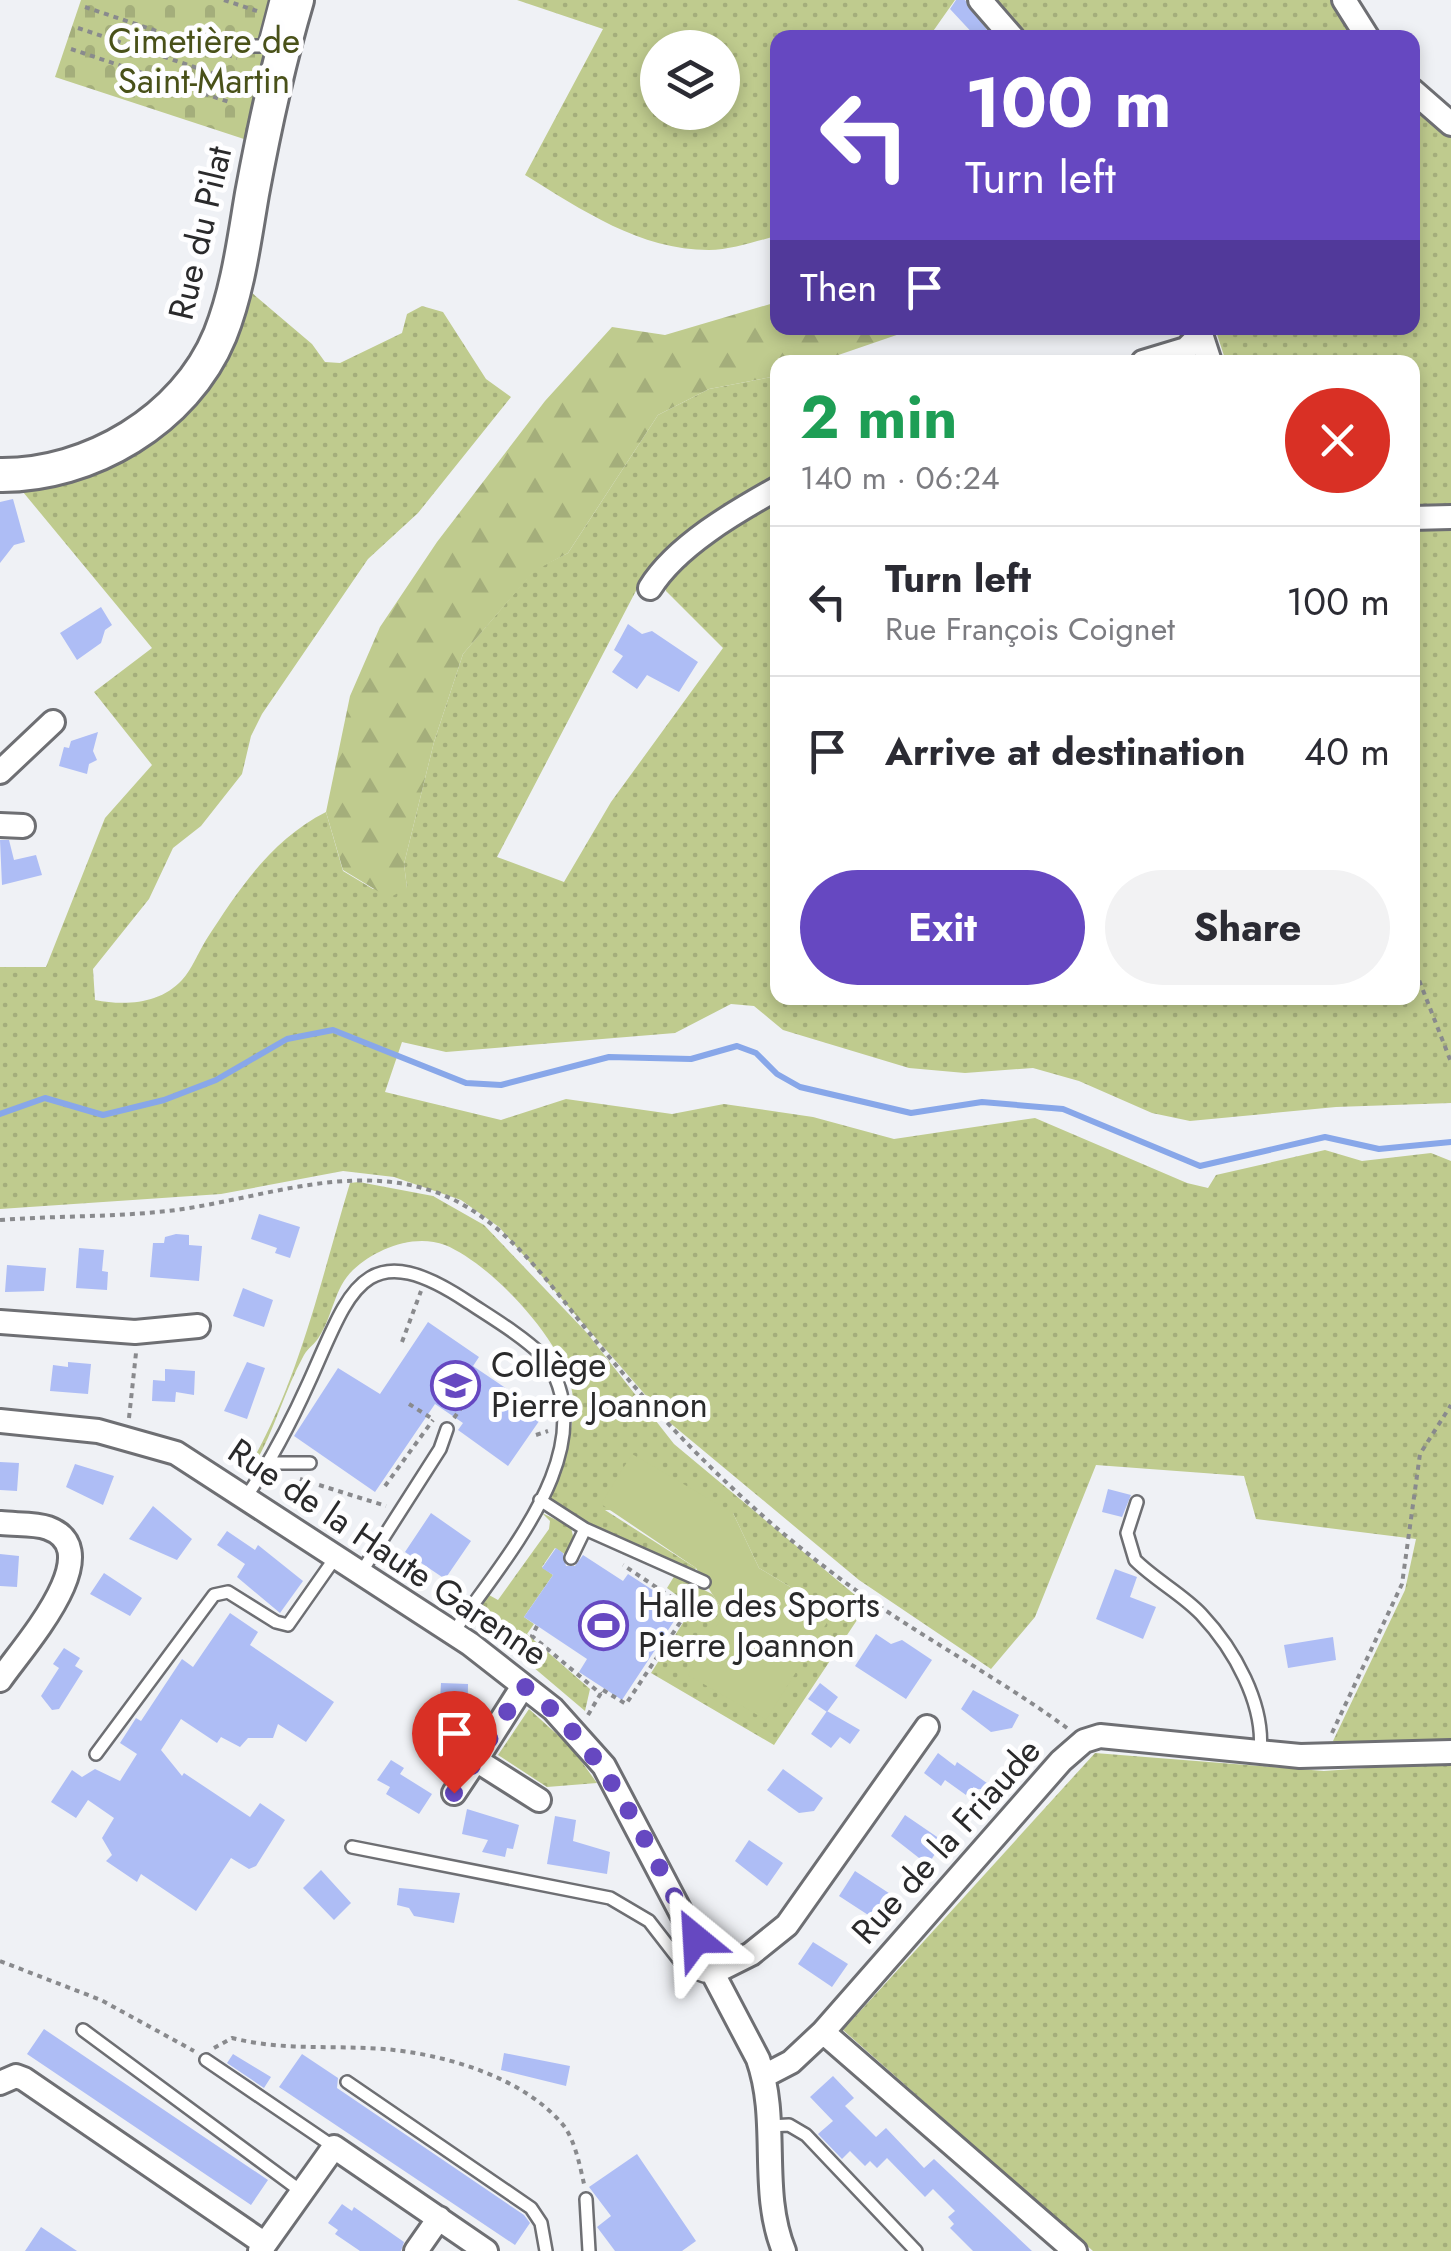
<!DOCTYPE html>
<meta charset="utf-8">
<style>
body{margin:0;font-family:Jost,sans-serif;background:#f2f2f3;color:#2b2b33;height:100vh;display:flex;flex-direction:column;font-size:38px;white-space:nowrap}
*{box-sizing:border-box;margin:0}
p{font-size:32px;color:#7c7c81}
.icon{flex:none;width:55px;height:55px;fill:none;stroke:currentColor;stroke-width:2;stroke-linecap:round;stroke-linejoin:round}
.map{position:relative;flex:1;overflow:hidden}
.sheet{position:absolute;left:770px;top:355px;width:650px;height:650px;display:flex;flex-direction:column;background:#fff;border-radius:20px;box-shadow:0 5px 15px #0003}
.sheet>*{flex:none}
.hud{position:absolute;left:770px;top:30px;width:650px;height:305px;border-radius:20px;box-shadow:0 5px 15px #0003;background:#6648c1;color:#fff;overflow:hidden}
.tools{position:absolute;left:640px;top:30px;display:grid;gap:20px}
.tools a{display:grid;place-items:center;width:100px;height:100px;border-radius:50%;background:#fff;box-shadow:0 5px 15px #0003;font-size:50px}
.pin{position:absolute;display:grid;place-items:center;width:85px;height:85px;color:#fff;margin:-102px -42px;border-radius:50% 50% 50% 0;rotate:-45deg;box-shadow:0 0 10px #0007}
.pin .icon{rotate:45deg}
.me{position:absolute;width:110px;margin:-55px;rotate:333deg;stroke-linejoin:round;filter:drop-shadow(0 0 8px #0008)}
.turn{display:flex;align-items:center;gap:35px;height:210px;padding:0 30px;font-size:45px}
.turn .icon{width:130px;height:130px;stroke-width:2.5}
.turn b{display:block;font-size:70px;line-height:85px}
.then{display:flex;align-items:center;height:95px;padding:0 30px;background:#0003;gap:20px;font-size:38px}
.round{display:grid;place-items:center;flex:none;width:105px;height:105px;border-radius:52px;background:#f2f2f3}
.overview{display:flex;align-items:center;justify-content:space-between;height:170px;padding:0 30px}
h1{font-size:60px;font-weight:700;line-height:75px;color:#1e9e55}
.cta{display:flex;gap:20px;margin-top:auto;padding:20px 30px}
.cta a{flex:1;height:115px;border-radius:60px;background:#6648c1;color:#fff;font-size:40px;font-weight:700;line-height:115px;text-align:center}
.cta a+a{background:#f2f2f3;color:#2b2b33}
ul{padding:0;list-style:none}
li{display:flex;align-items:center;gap:30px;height:150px;padding:0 30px;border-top:2px solid #e1e1e2}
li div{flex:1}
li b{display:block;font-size:38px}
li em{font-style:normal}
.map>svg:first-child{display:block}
.grass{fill:url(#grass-dots);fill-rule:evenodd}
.forest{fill:url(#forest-firs)}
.cemetery{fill:url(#cemetery-stones)}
.park{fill:#bfcb8e}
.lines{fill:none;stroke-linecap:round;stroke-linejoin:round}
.stream{stroke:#88a7e9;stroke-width:6}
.building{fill:#aebdf5}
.service-casing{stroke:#6e6f73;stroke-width:16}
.minor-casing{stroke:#6e6f73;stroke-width:28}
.secondary-casing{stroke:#6e6f73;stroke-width:38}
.path{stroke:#898a8d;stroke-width:4;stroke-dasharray:5 5;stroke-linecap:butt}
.service{stroke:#fff;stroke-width:11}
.minor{stroke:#fff;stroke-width:22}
.secondary{stroke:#fff;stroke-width:32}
.route{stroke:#6648c1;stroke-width:18;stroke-dasharray:0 32.4}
.labels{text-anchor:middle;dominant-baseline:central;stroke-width:10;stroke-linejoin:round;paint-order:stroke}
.park-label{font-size:35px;fill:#495119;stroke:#fefeff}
.street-label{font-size:35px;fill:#2a2a2b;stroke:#fefeff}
.poi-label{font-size:35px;fill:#2a2a2b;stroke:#fefeff;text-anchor:start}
</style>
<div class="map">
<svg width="1451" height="2251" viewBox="0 0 1451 2251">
<defs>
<pattern id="grass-dots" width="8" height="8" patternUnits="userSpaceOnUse" patternTransform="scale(2.5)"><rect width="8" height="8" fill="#bfcb8e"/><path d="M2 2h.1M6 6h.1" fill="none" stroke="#a4ae7b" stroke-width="1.8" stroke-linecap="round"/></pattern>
<pattern id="forest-firs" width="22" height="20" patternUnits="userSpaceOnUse" patternTransform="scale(2.5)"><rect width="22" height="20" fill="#bfcb8e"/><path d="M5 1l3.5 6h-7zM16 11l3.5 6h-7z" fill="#a4ae7b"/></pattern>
<pattern id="cemetery-stones" width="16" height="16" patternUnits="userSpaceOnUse" patternTransform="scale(2.5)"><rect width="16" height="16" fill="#bfcb8e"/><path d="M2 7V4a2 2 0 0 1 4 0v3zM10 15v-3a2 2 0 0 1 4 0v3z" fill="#a4ae7b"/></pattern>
</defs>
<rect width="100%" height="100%" fill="#eff1f5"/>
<!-- grass -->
<path class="grass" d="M517,0h438l-26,37 -151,1 -1,198c-21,5 -46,14 -68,14 -69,0 -127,-40 -184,-75l78,-146zM658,48h64v64h-64z
M993,0h342l22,37h-329z
M1413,103l38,35v368l-38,2 -1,-146h-186l-11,-34h197z
M245,287l67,57 13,18 15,1 62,-30 5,-19 15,-8 21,6 43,67 25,18 -93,116 -50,46 -106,155 -11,22 -9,38 -41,52 -28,22 -24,51 -56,70 2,31c30,6 65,4 87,-20 10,-11 16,-27 24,-40 33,-51 65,-100 120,-128l17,59 30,18 34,-1 -3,-24 30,-122 29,-88 71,-84 34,-17 90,-138 51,-26 68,-13v105l-46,31 -92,73 -142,272 67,25 47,-80 112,-154 -57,-57v-15l30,-27 81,-54 1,503h634l1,-472h38v577l-115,4 -146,14 -38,-8 -73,-32 -46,-13 -68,5 -56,-5 -126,-38 -29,-24 -23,-2 -56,29 -229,19 -44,-10 -17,50 116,28 65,-21 106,15 52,-10 89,13 81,22 141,-21 152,65 21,5 8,-13 109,-25 37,11 69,-8 20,8v584l-111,4 -7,-8 72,-151 11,-51 -160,-20 -12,-43 -148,-11 -61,152 -44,52 -132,-89 -190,-158 -170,-195 -38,-27 -67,-23 -51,-6 -122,23 -221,15v-242h46l59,-149 47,-53 -58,-73 58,-44 -129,-156v-6l118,-43z
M359,1182l74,14 51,29 103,108 87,111 193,161 -93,140 -123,-72 42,-66 -26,-19 8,-13 37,19 12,19h109l-74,-45 -26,-55 -128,-3 91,58 -2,3 -121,-55 -22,-15c0,-32 26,-60 22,-103 -4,-52 -81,-134 -128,-153 -31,-12 -70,4 -92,25 -19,18 -20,46 -34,67 -4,7 -11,11 -15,18 -21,38 -30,79 -54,117l-3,-2c52,-87 74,-191 103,-287z
M542,1513l29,14 3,14 -8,14 -11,-7 -13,19 11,8 -29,42 10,7 -7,10 63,55 -5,22 -86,-73 -30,-15 20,-28 9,5 51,-71 1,-8z
M529,1709l42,38 26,36 -50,4 -49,-32z
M1095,1753l229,18 127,-9v489h-358l-250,-221z"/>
<!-- forest -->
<path class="forest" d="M777,302l1,26h139l-99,34h-40l-1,14 -68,13 -51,26 -90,138 -34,18 -71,83 -29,88 -30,122 3,24 -18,10 -46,-28 -17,-58 24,-116 30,-69 57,-85 108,-141 67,-74 53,8z"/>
<!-- cemetery -->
<path class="cemetery" d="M81,0h203l-34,141 -195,-64z"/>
<!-- park -->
<path class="park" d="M632,1454l101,59 26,55 74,45 -67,107 -78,-45 36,-62 -28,-45 -95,-64z"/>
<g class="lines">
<!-- stream -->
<path class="stream" d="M0,1114l45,-16 58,17 61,-15 52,-20 71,-41 46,-9 133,53 35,2 108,-28 82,2 46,-13 19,7 21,21 23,13 111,26 71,-11 81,7 137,57 125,-29 54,12 72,-7"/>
</g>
<!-- building -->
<path class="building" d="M956,0h9l28,38h-16l-27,-29z
M13,499l12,43 -11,3 -14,18v-61z
M101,607l11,18 -7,5 -4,13 -24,17 -17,-27z
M628,624l14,10 10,-3 46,31 -19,30 -32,-17 -10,14 -25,-17 11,-16 -9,-6z
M98,732l-5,19 4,9 -8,4 -2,10 -28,-8 5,-19 5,1 2,-7z
M0,840h9l5,20 22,-5 6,20 -40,10z
M259,1214l41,13 -10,31 -15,-5 2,-5 -26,-9z
M176,1234l13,1v10l13,1 -3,35 -49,-4 3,-34h11l1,-6z
M79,1248l25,2 -2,21 6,1 -1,18 -31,-2z
M7,1265l39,3 -2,23 -39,1z
M243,1288l30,12 -9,27 -31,-11z
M428,1322l51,35 -6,9 71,48 -36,52 -50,-36 5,-7 -28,-19 -60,88 -81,-56 44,-68 42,26z
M68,1362l23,2 -3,30 -38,-3 3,-26 15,2z
M247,1362l18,6 -18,51 -23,-8z
M165,1369l30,2 -1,24 -18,-3 -1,10 -23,-1 1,-21 12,1z
M0,1462l19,1 -2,28 -17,-1z
M75,1464l39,12 -11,29 -37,-18z
M1108,1489l23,6 -9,22 -20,-5z
M153,1506l39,33 -15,21 -48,-21z
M431,1513l40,28 -26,38 -40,-27z
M227,1531l28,19 3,-5 45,36 -23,32 -43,-36 8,-13 -28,-19z
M556,1548l7,5 3,13h9l8,-11 40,26 5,-7 54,35 -60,91 -43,-28 8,-13 -63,-42 29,-42 -11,-7z
M0,1554l19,2 -2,31 -17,-1z
M1115,1569l22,8 -7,20 26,10 -13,32 -47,-20z
M104,1573l38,25 -12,18 -40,-22z
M230,1613l28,19 -8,13 84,57 -28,40 -28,-18 -5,14h-25l-8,9 -19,-10 -4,6 -36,-24 -20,31 21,26 2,-3 66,44 10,-14 25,17 -29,46 -7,3 -18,-11 -35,53 -55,-37 -4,8 -31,-21 6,-6 -10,-17 12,-20 -26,-18 -12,18 -25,-16 21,-32 10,7 13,-8 25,12 17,-27 -17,-11 16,-25 5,3 41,-62 11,8z
M876,1634l15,10 11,-4 30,20 -26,39 -51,-33z
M1333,1637l3,23 -48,8 -4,-23z
M64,1648l16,10 -5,8 8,5 -24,38 -7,1 -11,-14 18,-28 -6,-4z
M441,1683l27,1 -1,58 -29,-2z
M820,1683l18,14 -11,15 -19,-13z
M973,1690l46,25 -7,13 -21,4 -30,-23z
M827,1711l33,19 -10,14 -10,-7 -9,11 -20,-14z
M938,1753l17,13 2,-4 37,26 -25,2 -3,5 -21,-15 -4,6 -17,-13z
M391,1760l13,8 -4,6 32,20 -13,20 -33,-20 4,-7 -13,-7z
M783,1769l40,29 -9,13 -15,2 -32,-23z
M467,1809l52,16 -6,24 -6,-1 -2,9 -23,-5 6,-12 -26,-6z
M905,1815l38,26 -15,24 -37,-29z
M555,1816l21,4 -3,21 37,11 -3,22 -60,-10z
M749,1840l34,23 -16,23 -32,-25z
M321,1870l30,33 -17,17 -31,-32z
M855,1871l43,28 -16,25 -43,-28z
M399,1888l61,5 -6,30 -40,-7 -5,-8 -12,-3z
M813,1942l35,22 -16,23 -34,-23z
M44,2029l224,151 -17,25 -224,-151z
M504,2053l66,13 -4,20 -65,-16z
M233,2054l38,23 -7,11 -37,-25z
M302,2054l36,24 -1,10 187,127 6,8 -15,22 -236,-158z
M833,2076l21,22 -9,8 31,31 10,-9 38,40 10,-9 98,92h-59l-23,-23 4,-4 -6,-7 7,-6 -22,-22 -8,8 -38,-39 -10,10 -7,-7 -5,5 -15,-15 -8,8 -24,-25 15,-13 -23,-24z
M637,2154l59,87 -14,10h-67l-18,-24 14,-11 -22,-29z
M342,2204l10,7 2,-4 50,35 -3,9h-41l-25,-17 3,-4 -10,-7z
M41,2227l36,24h-52z"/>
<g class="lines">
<defs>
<path id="service" d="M248,46h16l12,-46
M267,1463h43
M246,1497c25,-36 45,-75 63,-115 40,-88 53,-151 159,-80 26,17 53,33 75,54 66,89 -40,203 -90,277
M540,1500l45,29 119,53
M1137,1502l-10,31 8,27c20,20 47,34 66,54 33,35 64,90 59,138
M571,1558l14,-29
M362,1571l78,-122 7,-20
M96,1754l118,-159 14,-3 48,30 12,3 47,-67
M352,1847l258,51 39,23 38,49 17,6 9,-3
M83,2030l219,162
M206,2060l128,87
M347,2082l184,126 10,15 5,28
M769,2126l20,-1 17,10 110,116
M586,2199l3,52"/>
<path id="minor" d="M980,0l33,38
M1344,0l24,38
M1412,90l39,34
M1199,328l11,34
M1143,362l43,-13 14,-14
M1412,518l39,-1
M650,588c26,-42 85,-76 128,-100
M0,772l53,-50
M0,825l23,1
M0,1322l135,10 63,-6
M0,1421l98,10 78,22 294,191 83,65 51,57 154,293c22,62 1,131 26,192
M0,1523c15,2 34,0 48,5 63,23 -27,121 -48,152
M523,1686l-47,74 63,40
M454,1793l22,-33
M713,1973l38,-19 36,-29 140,-198
M823,2032l252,219
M764,2076l27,-14 32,-30 238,-271 23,-20 16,-5 200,20 151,-4
M0,2083l16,-7 8,3 241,165
M260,2251l74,-104 152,104
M416,2251l23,-33"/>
<path id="secondary" d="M0,475c89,1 185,-55 220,-140 18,-45 24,-94 32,-141 12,-65 26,-130 45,-194"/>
</defs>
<!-- service casing -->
<use href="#service" class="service-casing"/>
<!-- minor casing -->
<use href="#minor" class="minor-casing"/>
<!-- secondary casing -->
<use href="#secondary" class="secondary-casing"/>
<!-- path -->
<path class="path" d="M224,0l33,11
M85,7l152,51
M78,28l158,53
M71,49l158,53
M1412,962l39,100
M0,1220c53,-4 106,-3 158,-8 89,-8 179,-49 268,-23 66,19 112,79 152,130 79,99 166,189 268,264 71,52 150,93 221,145
M402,1342l19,-51
M409,1404l22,14
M129,1418l7,-65
M454,1418l14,-20
M536,1435l12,-4
M300,1479l86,27
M385,1486l48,-66
M537,1626l-5,10 69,58
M603,1690l23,14 63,-95 -66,-44
M588,1715l13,-22
M1332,1733l70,-149 18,-130 31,-49
M0,1961l101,39 93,51
M214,2048l18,-10c51,13 99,7 152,11 60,5 140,28 180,77 11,15 16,40 20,58"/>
<!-- service -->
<use href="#service" class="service"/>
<!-- minor -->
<use href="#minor" class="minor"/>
<!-- secondary -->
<use href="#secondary" class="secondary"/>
</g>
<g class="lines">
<!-- route -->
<path class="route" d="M454,1793l70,-107c85,65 123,160 172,253"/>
</g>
<!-- icons -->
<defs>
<symbol id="school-ring" viewBox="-11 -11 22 22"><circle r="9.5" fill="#fefeff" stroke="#6648c1" stroke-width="1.5"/><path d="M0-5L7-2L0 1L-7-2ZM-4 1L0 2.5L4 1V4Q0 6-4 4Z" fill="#6648c1"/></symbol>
<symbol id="stadium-ring" viewBox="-11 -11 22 22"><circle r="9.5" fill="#fefeff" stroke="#6648c1" stroke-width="1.5"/><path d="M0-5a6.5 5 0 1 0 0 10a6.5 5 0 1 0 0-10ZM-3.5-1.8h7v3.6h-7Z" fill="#6648c1"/></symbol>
</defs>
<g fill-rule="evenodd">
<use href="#school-ring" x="428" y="1358" width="55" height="55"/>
<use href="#stadium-ring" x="576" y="1598" width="55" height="55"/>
</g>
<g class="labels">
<!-- park labels -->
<g class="park-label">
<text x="204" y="41">Cimetière de<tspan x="204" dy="40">Saint-Martin</tspan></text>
</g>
<!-- street labels -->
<g class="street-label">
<text transform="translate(200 233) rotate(-77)">Rue du Pilat</text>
<text transform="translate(388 1552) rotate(34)">Rue de la Haute Garenne</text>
<text transform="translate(946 1841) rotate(-48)">Rue de la Friaude</text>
</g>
<!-- poi labels -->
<g class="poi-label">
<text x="491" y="1365">Collège<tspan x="491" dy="40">Pierre Joannon</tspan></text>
<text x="638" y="1605">Halle des Sports<tspan x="638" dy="40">Pierre Joannon</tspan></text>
</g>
</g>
</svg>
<div class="tools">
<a><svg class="icon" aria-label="layers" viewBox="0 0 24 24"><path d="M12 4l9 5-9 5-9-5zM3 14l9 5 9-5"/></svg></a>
</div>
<div class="pin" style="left:454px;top:1793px;background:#d93025"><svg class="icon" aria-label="arrive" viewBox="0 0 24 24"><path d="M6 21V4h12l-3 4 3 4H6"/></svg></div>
<svg class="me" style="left:696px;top:1939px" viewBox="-20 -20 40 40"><path d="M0-17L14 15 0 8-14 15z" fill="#6648c1" stroke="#fff" stroke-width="4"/></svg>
<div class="hud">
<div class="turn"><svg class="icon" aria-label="left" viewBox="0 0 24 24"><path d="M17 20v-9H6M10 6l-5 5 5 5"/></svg><div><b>100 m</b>Turn left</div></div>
<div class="then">Then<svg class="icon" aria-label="arrive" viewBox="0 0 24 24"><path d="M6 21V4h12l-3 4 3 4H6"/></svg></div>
</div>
<section class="sheet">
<div class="overview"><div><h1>2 min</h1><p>140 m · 06:24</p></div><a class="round" style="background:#d93025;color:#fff"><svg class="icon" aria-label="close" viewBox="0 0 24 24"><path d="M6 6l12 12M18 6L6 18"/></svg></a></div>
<ul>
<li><svg class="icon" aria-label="left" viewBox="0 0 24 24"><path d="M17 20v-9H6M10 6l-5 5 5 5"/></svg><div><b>Turn left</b><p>Rue François Coignet</p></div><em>100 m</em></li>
<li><svg class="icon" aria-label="arrive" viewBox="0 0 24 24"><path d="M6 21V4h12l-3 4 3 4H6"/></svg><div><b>Arrive at destination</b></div><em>40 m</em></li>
</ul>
<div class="cta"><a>Exit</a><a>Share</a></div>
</section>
</div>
